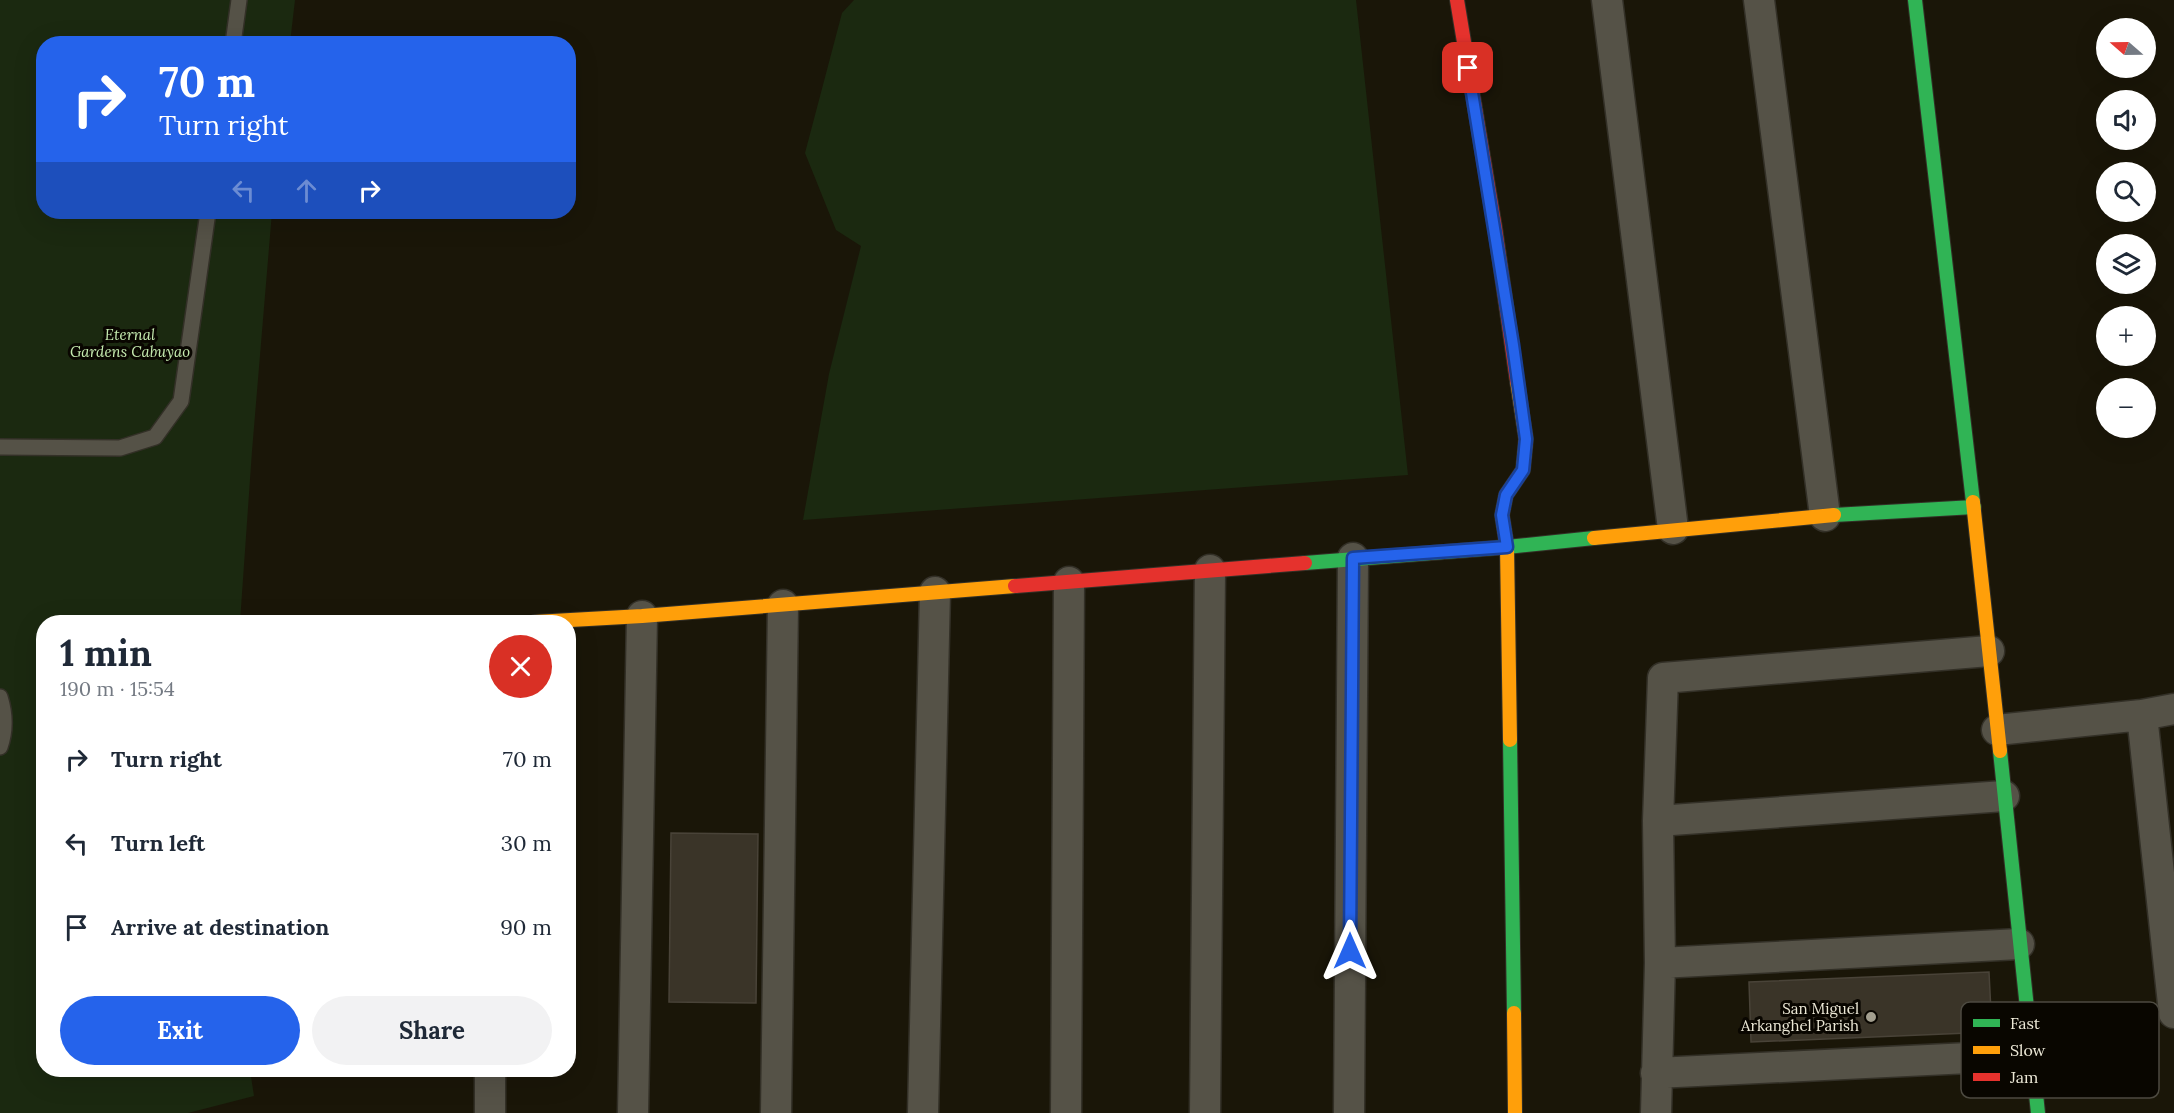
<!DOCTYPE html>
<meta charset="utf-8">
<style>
body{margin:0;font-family:Lora,serif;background:#f2f2f3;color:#1f2937;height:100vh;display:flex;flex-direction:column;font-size:22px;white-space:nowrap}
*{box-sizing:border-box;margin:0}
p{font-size:20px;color:#747a83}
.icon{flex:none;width:33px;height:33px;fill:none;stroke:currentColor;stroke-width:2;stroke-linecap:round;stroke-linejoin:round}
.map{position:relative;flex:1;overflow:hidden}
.panel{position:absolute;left:36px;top:615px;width:540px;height:462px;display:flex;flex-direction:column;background:#fff;border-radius:24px;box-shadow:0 6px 24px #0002}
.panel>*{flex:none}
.banner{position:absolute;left:36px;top:36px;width:540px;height:183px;border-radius:24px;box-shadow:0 6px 24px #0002;background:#2563eb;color:#fff;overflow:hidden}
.needle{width:39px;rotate:290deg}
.fabs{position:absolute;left:2096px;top:18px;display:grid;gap:12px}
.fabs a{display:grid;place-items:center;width:60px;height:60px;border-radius:50%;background:#fff;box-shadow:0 6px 24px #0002;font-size:30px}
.pin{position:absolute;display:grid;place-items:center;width:51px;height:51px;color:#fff;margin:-26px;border-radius:12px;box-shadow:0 3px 9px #0006}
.me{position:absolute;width:66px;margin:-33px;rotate:0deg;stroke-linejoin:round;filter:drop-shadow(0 0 4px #0008)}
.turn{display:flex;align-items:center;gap:21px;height:126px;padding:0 24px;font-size:27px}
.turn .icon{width:78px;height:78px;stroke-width:2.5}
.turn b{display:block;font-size:42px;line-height:51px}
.lanes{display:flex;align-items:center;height:57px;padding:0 24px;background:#0003;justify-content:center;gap:30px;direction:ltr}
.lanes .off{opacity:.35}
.round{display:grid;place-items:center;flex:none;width:63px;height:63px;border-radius:32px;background:#f2f2f3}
.head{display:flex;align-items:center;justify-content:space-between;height:102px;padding:0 24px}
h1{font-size:36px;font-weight:700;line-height:45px}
.button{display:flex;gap:12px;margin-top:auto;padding:12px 24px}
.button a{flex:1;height:69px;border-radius:36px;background:#2563eb;color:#fff;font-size:24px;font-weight:700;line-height:69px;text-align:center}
.button a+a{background:#f2f2f3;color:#1f2937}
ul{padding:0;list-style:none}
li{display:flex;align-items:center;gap:18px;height:84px;padding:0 24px}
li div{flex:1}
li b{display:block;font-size:22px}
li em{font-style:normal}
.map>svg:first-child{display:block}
.green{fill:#1b2910}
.building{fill:#3a3428;stroke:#494338;stroke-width:1.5}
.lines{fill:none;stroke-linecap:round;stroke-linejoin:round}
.lane-casing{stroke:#333027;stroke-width:18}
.street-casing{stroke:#333027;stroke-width:33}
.fast-casing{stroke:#333027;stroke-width:16}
.slow-casing{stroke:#333027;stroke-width:16}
.jam-casing{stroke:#333027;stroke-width:16}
.lane{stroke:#555247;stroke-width:15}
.street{stroke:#555247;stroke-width:30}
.fast{stroke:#30b455;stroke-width:14}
.slow{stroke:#ff9f0a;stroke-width:14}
.jam{stroke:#e5322d;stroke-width:14}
.route-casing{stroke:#184099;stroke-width:15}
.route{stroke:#2563eb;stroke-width:10}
.poi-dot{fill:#a29e8e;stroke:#090600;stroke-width:2}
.labels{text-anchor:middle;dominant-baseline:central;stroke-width:6;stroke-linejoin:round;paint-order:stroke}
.park-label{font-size:15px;font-style:italic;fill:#c6ecb0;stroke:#090600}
.poi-label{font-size:15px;fill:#ece8d6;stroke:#090600;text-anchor:end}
.key{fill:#090600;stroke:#4d4a40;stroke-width:1.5}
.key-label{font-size:16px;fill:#ece8d6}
</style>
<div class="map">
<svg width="2174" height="1113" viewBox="0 0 2174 1113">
<rect width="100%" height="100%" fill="#1a1608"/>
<!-- green -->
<path class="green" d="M0,0h295l-5,43 -246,1v168h228l-20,239 -12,171h-196v448h206l4,26 -66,17h-188z
M854,0h502l52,475 -605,45 26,-146 32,-128 -25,-16 -31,-77 37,-140z"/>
<!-- building -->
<path class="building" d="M671,833l87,1 -2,169 -87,-1z
M1989,972l3,60 -241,10 -2,-60z"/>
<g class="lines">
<defs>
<path id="lane" d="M233,44l6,-44
M0,447l120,1 35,-11 26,-36 27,-189
M0,697c5,16 6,33 0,50"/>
<path id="street" d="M1607,0l66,529
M1759,0l66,516
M2142,715l32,298
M1997,730l145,-15 32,-6
M1658,821l346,-25
M1660,963l359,-19
M1656,1073l375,-18
M490,1113v-43
M633,1113l9,-497
M776,1113l7,-508
M923,1113l12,-521
M1066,1113l3,-531
M1205,1113l5,-543
M1349,1113l4,-555
M1656,1113l4,-150 -2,-142 5,-143 326,-27"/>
<path id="fast" d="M1915,0l58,502
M1834,515l140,-8
M1305,563l202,-16 87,-9
M1510,740l4,273
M2000,751l38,362"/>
<path id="slow" d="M1973,502l27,249
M1594,538l240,-23
M535,622l107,-6 373,-30
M1510,740l-3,-193 -5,-32 4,-20 17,-25 3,-31 -9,-58
M1514,1013l1,100"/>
<path id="jam" d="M1457,0l38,228 22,153
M1015,586l290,-23"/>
</defs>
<!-- lane casing -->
<use href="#lane" class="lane-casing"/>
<!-- street casing -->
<use href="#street" class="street-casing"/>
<!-- fast casing -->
<use href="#fast" class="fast-casing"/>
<!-- slow casing -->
<use href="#slow" class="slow-casing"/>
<!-- jam casing -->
<use href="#jam" class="jam-casing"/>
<!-- lane -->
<use href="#lane" class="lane"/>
<!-- street -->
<use href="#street" class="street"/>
<!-- fast -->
<use href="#fast" class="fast"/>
<!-- slow -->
<use href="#slow" class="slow"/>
<!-- jam -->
<use href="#jam" class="jam"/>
</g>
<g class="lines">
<defs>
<path id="route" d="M1350,951l3,-393 154,-11 -5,-32 4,-20 17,-25 3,-31 -13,-94 -45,-277"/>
</defs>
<!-- route casing -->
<use href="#route" class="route-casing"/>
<!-- route -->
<use href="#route" class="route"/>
</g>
<!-- markers -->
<circle class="poi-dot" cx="1871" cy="1017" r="6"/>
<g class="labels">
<!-- park labels -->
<g class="park-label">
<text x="130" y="334">Eternal<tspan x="130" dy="17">Gardens Cabuyao</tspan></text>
</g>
<!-- poi labels -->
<g class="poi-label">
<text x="1859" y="1008">San Miguel<tspan x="1859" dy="17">Arkanghel Parish</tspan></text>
</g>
</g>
<!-- legend -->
<rect x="1961" y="1002" width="198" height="96" rx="9" class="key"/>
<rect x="1973" y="1019" width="27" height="8" fill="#30b455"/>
<rect x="1973" y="1046" width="27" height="8" fill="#ff9f0a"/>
<rect x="1973" y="1073" width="27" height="8" fill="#e5322d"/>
<g class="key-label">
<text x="2010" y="1029">Fast</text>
<text x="2010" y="1056">Slow</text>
<text x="2010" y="1083">Jam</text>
</g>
</svg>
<div class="fabs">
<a><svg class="needle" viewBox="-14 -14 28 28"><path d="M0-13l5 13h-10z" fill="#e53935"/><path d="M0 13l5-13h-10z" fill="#747a83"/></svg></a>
<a><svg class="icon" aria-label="sound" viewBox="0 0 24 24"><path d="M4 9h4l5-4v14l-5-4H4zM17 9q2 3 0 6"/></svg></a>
<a><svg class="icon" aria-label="search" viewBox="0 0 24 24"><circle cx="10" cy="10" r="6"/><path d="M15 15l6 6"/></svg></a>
<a><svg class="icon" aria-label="layers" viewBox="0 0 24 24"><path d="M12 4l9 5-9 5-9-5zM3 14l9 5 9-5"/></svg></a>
<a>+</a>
<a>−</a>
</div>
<div class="pin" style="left:1468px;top:68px;background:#d93025"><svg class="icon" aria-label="arrive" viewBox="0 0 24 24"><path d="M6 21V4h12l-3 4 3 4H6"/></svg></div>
<svg class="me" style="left:1350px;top:951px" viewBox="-20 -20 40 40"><path d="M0-17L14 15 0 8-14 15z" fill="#2563eb" stroke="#fff" stroke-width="4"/></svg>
<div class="banner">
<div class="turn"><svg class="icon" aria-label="right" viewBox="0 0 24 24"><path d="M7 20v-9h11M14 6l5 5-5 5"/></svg><div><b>70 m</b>Turn right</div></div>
<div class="lanes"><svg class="icon off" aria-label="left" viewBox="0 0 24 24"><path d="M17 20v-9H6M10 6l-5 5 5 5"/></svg><svg class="icon off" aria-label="ahead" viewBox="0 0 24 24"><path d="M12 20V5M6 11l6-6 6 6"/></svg><svg class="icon" aria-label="right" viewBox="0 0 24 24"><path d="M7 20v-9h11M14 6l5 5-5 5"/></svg></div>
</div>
<section class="panel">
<div class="head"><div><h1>1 min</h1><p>190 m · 15:54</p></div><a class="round" style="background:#d93025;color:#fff"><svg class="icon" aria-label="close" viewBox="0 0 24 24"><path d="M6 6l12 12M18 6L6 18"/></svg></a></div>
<ul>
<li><svg class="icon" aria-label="right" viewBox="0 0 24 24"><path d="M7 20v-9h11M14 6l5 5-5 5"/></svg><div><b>Turn right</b></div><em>70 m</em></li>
<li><svg class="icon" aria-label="left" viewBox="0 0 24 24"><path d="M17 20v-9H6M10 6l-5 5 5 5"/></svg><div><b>Turn left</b></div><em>30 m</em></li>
<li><svg class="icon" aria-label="arrive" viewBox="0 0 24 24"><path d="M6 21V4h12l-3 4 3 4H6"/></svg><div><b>Arrive at destination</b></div><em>90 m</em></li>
</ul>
<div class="button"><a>Exit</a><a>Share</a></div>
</section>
</div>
